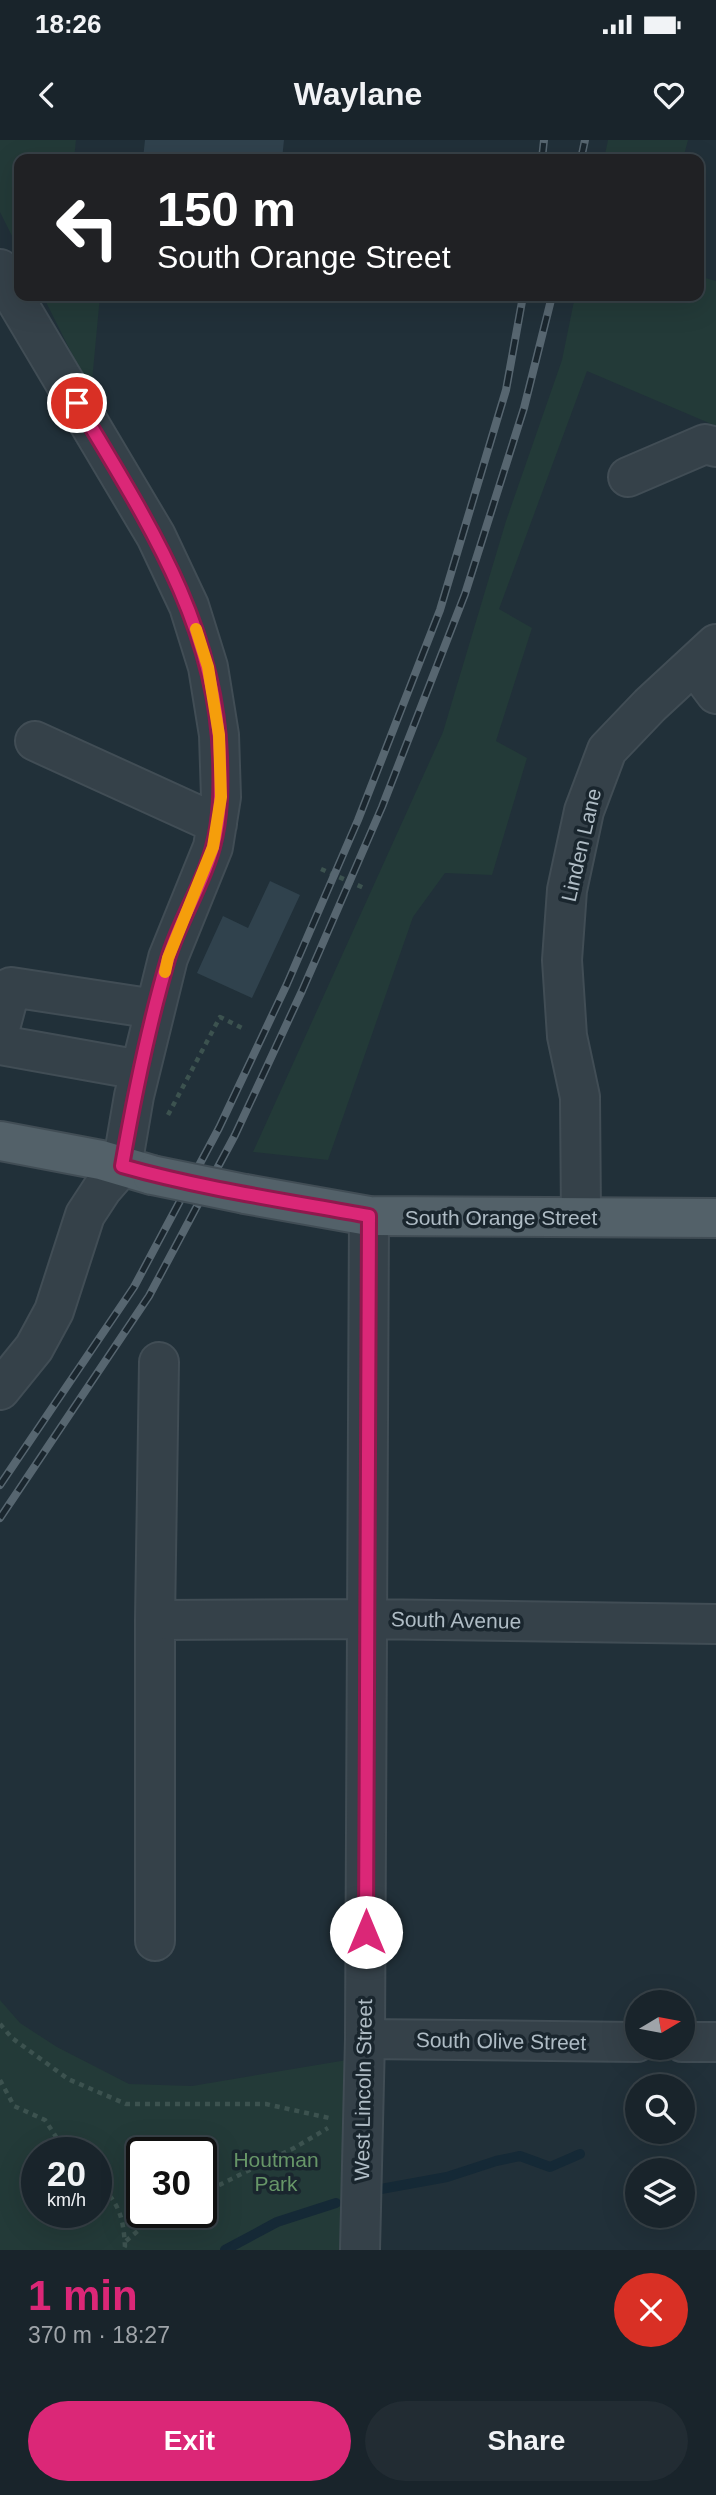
<!DOCTYPE html>
<meta charset="utf-8">
<style>
body{margin:0;font-family:Arial,sans-serif;background:#222c33;color:#f1f3f6;height:100vh;display:flex;flex-direction:column;font-size:26px;white-space:nowrap}
*{box-sizing:border-box;margin:0}
p{font-size:23px;color:#9fa4a9}
.icon{flex:none;width:38px;height:38px;fill:none;stroke:currentColor;stroke-width:2;stroke-linecap:round;stroke-linejoin:round}
.map{position:relative;height:2110px;overflow:hidden}
.side{display:flex;flex-direction:column;background:#19242b;flex:1}
.side>*{flex:none}
.banner{position:absolute;left:14px;top:14px;width:690px;height:147px;border-radius:14px;box-shadow:0 7px 28px #0002,0 0 0 2px #374147;background:#202124;color:#fff;overflow:hidden}
.needle{width:46px;rotate:80deg}
.fabs{position:absolute;left:625px;top:1850px;display:grid;gap:14px}
.fabs a{display:grid;place-items:center;width:70px;height:70px;border-radius:50%;background:#19242b;box-shadow:0 7px 28px #0002,0 0 0 2px #374147;font-size:35px}
.speed{position:absolute;left:21px;top:1997px;display:flex;gap:14px;font-size:35px;font-weight:700;text-align:center}
.speed>*{display:grid;place-content:center;width:91px;height:91px;border-radius:50%;background:#19242b;box-shadow:0 7px 28px #0002,0 0 0 2px #374147;line-height:1}
.speed small{font-size:18px;font-weight:400}
.speed .limit{border:4px solid #111;border-radius:10px;background:#fff;color:#111}
.pin{position:absolute;display:grid;place-items:center;width:60px;height:60px;color:#fff;margin:-30px;border:4px solid #fff;border-radius:50%;box-shadow:0 2px 7px #0007}
.me{position:absolute;width:77px;margin:-38px;rotate:0deg;stroke-linejoin:round;filter:drop-shadow(0 0 5px #0008)}
.turn{display:flex;align-items:center;gap:24px;height:147px;padding:0 28px;font-size:32px}
.turn .icon{width:91px;height:91px;stroke-width:2.5}
.turn b{display:block;font-size:49px;line-height:60px}
.round{display:grid;place-items:center;flex:none;width:74px;height:74px;border-radius:37px;background:#222c33}
.summary{display:flex;align-items:center;justify-content:space-between;height:119px;padding:0 28px}
h1{font-size:42px;font-weight:800;line-height:52px;color:#db2777}
.button{display:flex;gap:14px;margin-top:auto;padding:14px 28px}
.button a{flex:1;height:80px;border-radius:42px;background:#db2777;color:#fff;font-size:28px;font-weight:800;line-height:80px;text-align:center}
.button a+a{background:#222c33;color:#f1f3f6}
.status{display:flex;justify-content:space-between;align-items:center;height:49px;padding:0 35px;background:#19242b;direction:ltr}
.status svg{height:19px;fill:currentColor}
header{display:flex;justify-content:space-between;align-items:center;height:91px;padding:0 28px;background:#19242b;font-size:32px;font-weight:800}
.map>svg:first-child{display:block}
.green{fill:#233a38;fill-rule:evenodd}
.lines{fill:none;stroke-linecap:round;stroke-linejoin:round}
.stream{stroke:#152936;stroke-width:10}
.building{fill:#30424d}
.minor-casing{stroke:#414d55;stroke-width:42}
.major-casing{stroke:#414d55;stroke-width:42}
.path{stroke:#3c524f;stroke-width:4.5;stroke-dasharray:5 5;stroke-linecap:butt}
.minor{stroke:#354149;stroke-width:38}
.major{stroke:#536169;stroke-width:38}
.rail-casing{stroke:#576670;stroke-width:8}
.rail{stroke:#1a262e;stroke-width:5;stroke-dasharray:16;stroke-linecap:butt}
.major-bridge-casing{stroke:#414d55;stroke-width:42;stroke-linecap:butt}
.major-bridge{stroke:#536169;stroke-width:38}
.route-casing{stroke:#8e194d;stroke-width:18}
.route{stroke:#db2777;stroke-width:12}
.slow{stroke:#f59e0b;stroke-width:12}
.labels{text-anchor:middle;dominant-baseline:central;stroke-width:7;stroke-linejoin:round;paint-order:stroke}
.street-label{font-size:21px;fill:#afbcc5;stroke:#1a262e}
.park-label{font-size:21px;fill:#679668;stroke:#1a262e}
</style>
<div class="status"><b>18:26</b><svg viewBox="0 0 49 12"><path d="M0 12V9h3v3zM5 12V6h3v6zM10 12V3h3v9zM15 12V0h3v12zM26 1h20v11H26zM47 4h2v5h-2z"/></svg></div>
<header><svg class="icon" aria-label="back" viewBox="0 0 24 24"><path d="M15 5l-7 7 7 7"/></svg>Waylane<svg class="icon" aria-label="heart" viewBox="0 0 24 24"><path d="M12 20l-8-8c-3-5 5-10 8-4 3-6 11-1 8 4z"/></svg></header>
<div class="map">
<svg width="716" height="2110" viewBox="0 0 716 2110">
<rect width="100%" height="100%" fill="#213039"/>
<!-- green -->
<path class="green" d="M0,0h76l-2,19h-55v91l-19,-38z
M608,0h80l-5,19h-79z
M698,136l18,5v145l-129,-55 -88,238 33,19 -36,113 31,17 -35,117 -47,-2 -32,44 -85,243 -75,-8 190,-420 63,-211 56,-161 13,-64h123z
M43,156h57l-9,96z
M0,1860l20,23 37,24 72,37 63,2 155,-26 8,190h-355zM37,2012h59v60h-59zM142,2012h59v60h-59z"/>
<g class="lines">
<!-- stream -->
<path class="stream" d="M381,2049l66,-12 49,-16 24,-5 30,11 30,-13
M225,2110l52,-28 59,-19"/>
</g>
<!-- building -->
<path class="building" d="M145,0h139l-2,19h-139z
M270,741l30,14 -48,103 -55,-25 26,-57 25,12z"/>
<g class="lines">
<defs>
<path id="minor" d="M0,129l11,23 145,244 33,70 19,61 11,68 2,62 -8,50 -45,111 -34,138 -12,70 -20,23 -17,26 -31,96 -20,37 -34,42
M628,337l77,-33 11,3
M695,526l21,28
M35,601l182,83
M0,888l11,-41 144,22
M0,905l140,25
M581,1077l-1,-120 -13,-61 -5,-76 5,-70 17,-79 23,-61 43,-45 66,-61
M155,1480l212,-1 349,5
M155,1801v-321l4,-258
M365,1899l272,3
M682,1902h34
M360,2110l5,-211 4,-823"/>
<path id="major" d="M0,1001l101,19 51,15
M245,1054l124,22 347,2"/>
</defs>
<!-- minor casing -->
<use href="#minor" class="minor-casing"/>
<!-- major casing -->
<use href="#major" class="major-casing"/>
<!-- path -->
<path class="path" d="M321,729l43,19
M168,975l52,-98 26,13
M0,1884l12,14 56,41 58,25h140l63,14
M0,1940l14,26 31,14 21,32
M96,2041c23,22 27,34 29,65l-2,4
M201,2054l93,-46 34,-20
M126,2101l34,-29"/>
<!-- minor -->
<use href="#minor" class="minor"/>
<!-- major -->
<use href="#major" class="major"/>
<defs>
<path id="rail" d="M542,19l2,-19
M581,19l4,-19
M0,1345l134,-198 85,-159 68,-144 71,-164 82,-210 66,-220 17,-94
M0,1378l149,-222 86,-161 67,-144 80,-184 83,-213 59,-186 28,-112"/>
</defs>
<!-- rail casing -->
<use href="#rail" class="rail-casing"/>
<!-- rail -->
<use href="#rail" class="rail"/>
<defs>
<path id="major-bridge" d="M152,1035l93,19"/>
</defs>
<!-- major-bridge casing -->
<use href="#major-bridge" class="major-bridge-casing"/>
<!-- major-bridge -->
<use href="#major-bridge" class="major-bridge"/>
</g>
<g class="lines">
<defs>
<path id="route" d="M77,263c66,112 139,219 143,354 1,30 1,60 -7,90 -10,38 -34,74 -45,112 -20,68 -34,138 -46,207 81,23 165,35 247,50l-3,716"/>
</defs>
<!-- route casing -->
<use href="#route" class="route-casing"/>
<!-- route -->
<use href="#route" class="route"/>
<!-- slow -->
<path class="slow" d="M165,832l3,-14 45,-111 8,-50 -2,-62 -11,-68 -12,-38"/>
</g>
<g class="labels">
<!-- street labels -->
<g class="street-label">
<text transform="translate(581 705) rotate(-77)">Linden Lane</text>
<text x="501" y="1077">South Orange Street</text>
<text transform="translate(456 1480) rotate(1)">South Avenue</text>
<text transform="translate(501 1901) rotate(1)">South Olive Street</text>
<text transform="translate(363 1950) rotate(-89)">West Lincoln Street</text>
</g>
<!-- park labels -->
<g class="park-label">
<text x="276" y="2019">Houtman<tspan x="276" dy="24">Park</tspan></text>
</g>
</g>
</svg>
<div class="fabs">
<a><svg class="needle" viewBox="-14 -14 28 28"><path d="M0-13l5 13h-10z" fill="#e53935"/><path d="M0 13l5-13h-10z" fill="#9fa4a9"/></svg></a>
<a><svg class="icon" aria-label="search" viewBox="0 0 24 24"><circle cx="10" cy="10" r="6"/><path d="M15 15l6 6"/></svg></a>
<a><svg class="icon" aria-label="layers" viewBox="0 0 24 24"><path d="M12 4l9 5-9 5-9-5zM3 14l9 5 9-5"/></svg></a>
</div>
<div class="speed"><div>20<small>km/h</small></div><div class="limit">30</div></div>
<div class="pin" style="left:77px;top:263px;background:#d93025"><svg class="icon" aria-label="arrive" viewBox="0 0 24 24"><path d="M6 21V4h12l-3 4 3 4H6"/></svg></div>
<svg class="me" style="left:366px;top:1792px" viewBox="-20 -20 40 40"><circle r="19" fill="#fff"/><path d="M0-13L10 11 0 6-10 11z" fill="#db2777"/></svg>
<div class="banner">
<div class="turn"><svg class="icon" aria-label="left" viewBox="0 0 24 24"><path d="M17 20v-9H6M10 6l-5 5 5 5"/></svg><div><b>150 m</b>South Orange Street</div></div>
</div>
</div>
<section class="side">
<div class="summary"><div><h1>1 min</h1><p>370 m · 18:27</p></div><a class="round" style="background:#d93025;color:#fff"><svg class="icon" aria-label="close" viewBox="0 0 24 24"><path d="M6 6l12 12M18 6L6 18"/></svg></a></div>
<div class="button"><a>Exit</a><a>Share</a></div>
</section>
